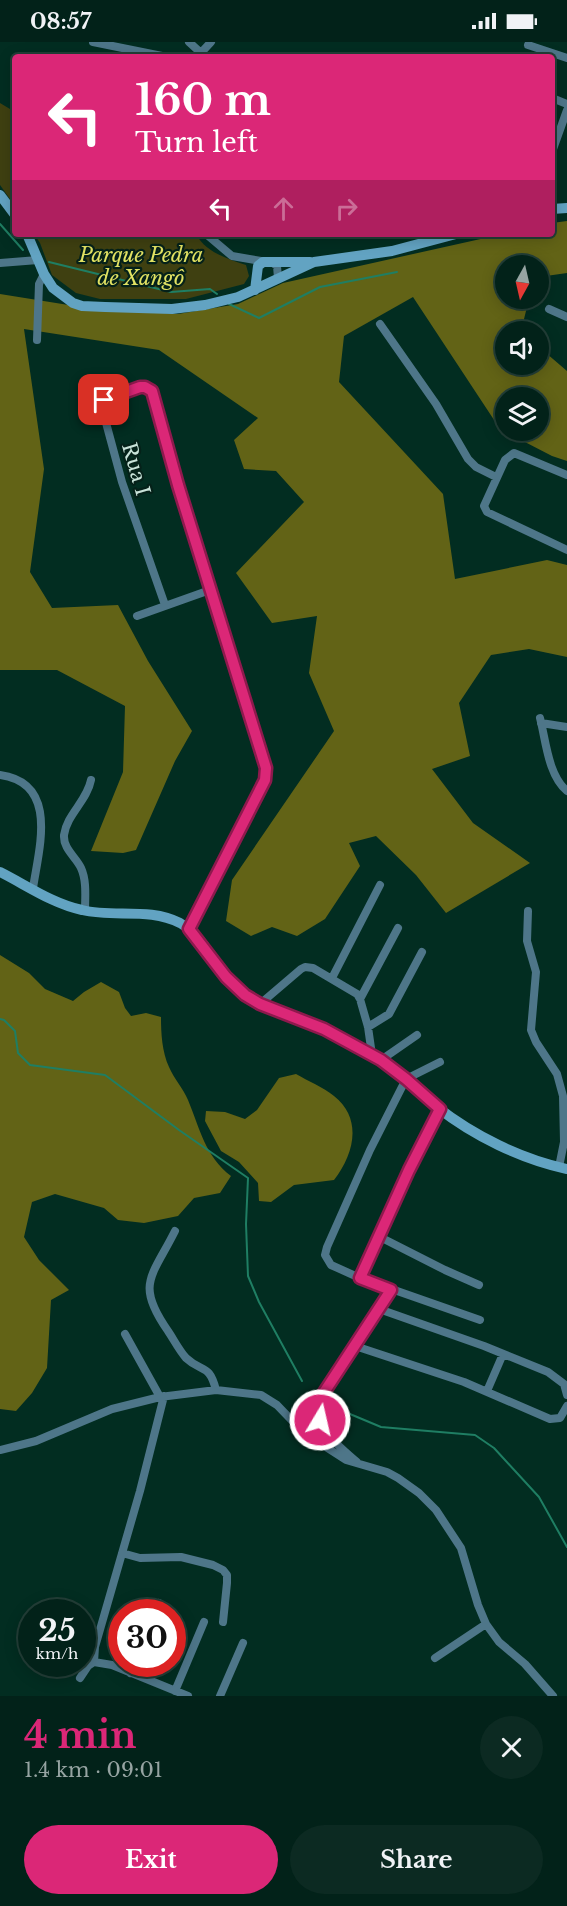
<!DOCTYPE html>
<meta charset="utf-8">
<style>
body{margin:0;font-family:"Libre Baskerville",serif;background:#0c2a22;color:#f1f3f6;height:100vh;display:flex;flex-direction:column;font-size:22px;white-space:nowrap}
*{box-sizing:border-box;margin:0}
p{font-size:20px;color:#96a4a2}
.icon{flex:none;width:33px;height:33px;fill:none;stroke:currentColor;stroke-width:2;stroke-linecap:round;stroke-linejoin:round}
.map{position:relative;height:1654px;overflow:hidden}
.sheet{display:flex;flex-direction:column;background:#022219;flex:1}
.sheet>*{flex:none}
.guide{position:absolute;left:12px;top:12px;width:543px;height:183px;border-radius:6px;box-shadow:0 3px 15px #0003,0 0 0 2px #233f38;background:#db2777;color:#fff;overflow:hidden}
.needle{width:39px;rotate:188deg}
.controls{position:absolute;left:495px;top:213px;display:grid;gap:12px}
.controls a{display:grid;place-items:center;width:54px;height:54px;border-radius:50%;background:#022219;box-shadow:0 3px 15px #0003,0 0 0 2px #233f38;font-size:30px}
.speed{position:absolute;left:18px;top:1557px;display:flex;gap:12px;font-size:30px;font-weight:700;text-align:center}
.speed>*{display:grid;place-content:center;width:78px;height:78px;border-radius:50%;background:#022219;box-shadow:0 3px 15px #0003,0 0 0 2px #233f38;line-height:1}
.speed small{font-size:15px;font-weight:400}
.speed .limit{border:9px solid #d22;background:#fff;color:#111}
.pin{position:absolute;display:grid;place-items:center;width:51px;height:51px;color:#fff;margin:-26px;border-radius:12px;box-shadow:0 3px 9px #0006}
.me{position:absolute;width:66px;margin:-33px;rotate:9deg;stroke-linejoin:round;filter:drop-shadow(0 0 4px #0008)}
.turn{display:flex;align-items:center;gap:21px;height:126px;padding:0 24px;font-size:27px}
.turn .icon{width:78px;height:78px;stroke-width:2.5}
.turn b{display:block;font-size:42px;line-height:51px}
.lanes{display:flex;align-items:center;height:57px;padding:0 24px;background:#0003;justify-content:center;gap:30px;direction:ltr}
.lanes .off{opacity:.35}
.round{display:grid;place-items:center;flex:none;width:63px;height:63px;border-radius:32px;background:#0c2a22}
.summary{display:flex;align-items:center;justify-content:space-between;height:102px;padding:0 24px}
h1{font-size:36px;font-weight:700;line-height:45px;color:#db2777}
.button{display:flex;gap:12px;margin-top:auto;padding:12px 24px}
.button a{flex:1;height:69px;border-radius:36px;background:#db2777;color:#fff;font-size:24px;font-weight:700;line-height:69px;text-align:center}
.button a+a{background:#0c2a22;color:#f1f3f6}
.status{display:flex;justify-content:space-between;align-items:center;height:42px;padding:0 30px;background:#022219;direction:ltr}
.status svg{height:16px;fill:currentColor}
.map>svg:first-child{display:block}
.green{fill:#3f4011}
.forest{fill:#626316;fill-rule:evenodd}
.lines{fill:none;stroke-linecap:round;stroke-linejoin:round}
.stream{stroke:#1f7e63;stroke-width:2}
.street{stroke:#4e7689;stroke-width:8}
.secondary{stroke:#62a3c2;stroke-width:10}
.route-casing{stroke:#8e194d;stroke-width:15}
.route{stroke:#db2777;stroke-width:10}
.labels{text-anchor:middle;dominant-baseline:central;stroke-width:4.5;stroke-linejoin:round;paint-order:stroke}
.park-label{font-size:20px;font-style:italic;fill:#e1e263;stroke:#052119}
.street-label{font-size:20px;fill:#c9e3d9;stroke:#052119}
</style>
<div class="status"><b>08:57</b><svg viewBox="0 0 49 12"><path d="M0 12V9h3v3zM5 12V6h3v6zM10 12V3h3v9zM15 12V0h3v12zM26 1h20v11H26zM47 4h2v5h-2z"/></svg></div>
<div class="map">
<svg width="567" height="1654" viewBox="0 0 567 1654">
<rect width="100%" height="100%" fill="#022d21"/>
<!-- green -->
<path class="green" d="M0,61l15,9v94l-15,-21z
M34,192h162c9,18 32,25 50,31l3,11 -5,8 -58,15h-86l-24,-6 -24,-18 -12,-32z"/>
<!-- forest -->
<path class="forest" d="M567,179v52l-28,4 -1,-11h-32v32l23,1 -5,20 3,12 -21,1v32h32l1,-17 28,24v90l-15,-5 -52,-27 -87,-132 -69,39 -5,46 104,112 12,85 92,-19 20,5v92l-38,-8 -38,6 -32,48 11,53 -38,13 41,54 57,40 -84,50 -30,-38 -40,-39 -27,7 11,23 -35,53 -28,17 -25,-9 -21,9 -25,-15 6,-41 102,-149 -25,-58 8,-57 -45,7 -36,-50 68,-71 -28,-31 -32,-2 -10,-29 24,-22 -99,-68 -135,-21 20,140 -14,103 22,36 66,-3 30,56 44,70 -17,30 -39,89 -13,3 -32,-2 32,-79 2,-66 -68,-36h-57v-376l81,13 97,7 60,-10 45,-21 220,-49h49v-11zM506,356h32v32h-32z
M0,913l29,18 16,16 28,12 11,-9 17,-10 18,10 6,16 6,8 15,-3 15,4c0,16 1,35 8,50 5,12 14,21 19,33 12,29 17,56 43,76l-11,17 -26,5 -16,18 -34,7 -26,-3 -14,-12 -49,-14 -23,8 -8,35 15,23 30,30 -18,10 -4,68 -15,25 -16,18 -16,-2z
M296,1032c12,7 27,13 38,22 29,23 20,58 0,84l-40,5 -23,17 -12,-1 -1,-18 -19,-21 -18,-11 -16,-30 1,-10 19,1 20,7 12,-9 22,-32z"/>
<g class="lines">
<!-- stream -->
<path class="stream" d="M0,182l23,26
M49,220l122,30 39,-3 7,5
M229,262l30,14 61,-31 77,-15
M0,977l4,1 11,11 3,22 12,12 75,10 74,55 69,48 -2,46 2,52 11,26 43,79
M338,1367l43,18 94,8 19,13 45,49 28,50"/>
<!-- street -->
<path class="street" d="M93,0l74,15
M189,0l12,11
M528,3l39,13
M194,15l5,-2 12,-13
M552,56l15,6
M552,110l15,-42
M206,192l26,22 41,7 4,3 1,12
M0,221l38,-3
M549,267l18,8
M380,282l56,80 32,55 8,8 20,10
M37,298l2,-56 5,-10
M567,433l-53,-22 -9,7 -21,46 3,6 80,38
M165,563l-43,-123 -20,-74c2,-15 25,-17 38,-21h5l6,4 116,381 -2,8 -76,149
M137,574l73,-26
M540,676c6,23 8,57 27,73
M541,681l26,4
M0,733c59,8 39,73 33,113
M85,869c0,-13 2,-30 -4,-43 -5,-11 -18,-19 -17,-33 3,-21 23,-34 27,-55
M528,869l-1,30 9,31 -5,58 5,12 21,32 6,22 1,46 -5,25
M332,936l48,-93
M360,957l38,-71
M260,962l41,-35 4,-2 8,1 44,26 3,5 8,28 4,28
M368,985l21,-13 33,-62
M381,1018l36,-25
M440,1020l-34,17 -36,71 -43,97 -2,8 6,10 29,13 120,42
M175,1189c-23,46 -40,53 -7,100 6,9 11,19 18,27 16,15 23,5 30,32
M378,1194l67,34 34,15
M360,1236l49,-108 30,-61
M379,1267l105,37 64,26 16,12 3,11
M125,1292l35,63
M355,1304l109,36 86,37 10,-1 7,-12
M487,1349l16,-37
M0,1408l36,-9 76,-32 48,-12 56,-7 45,5 16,10 27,28 42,27 41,12 11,6 21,15 17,17 25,38 17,57 8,19 13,18 26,22 28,32
M357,1420c-20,-17 -48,-38 -34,-68l68,-104
M122,1511l18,5 41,-1 32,8 10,5 4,5v8l-4,39
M155,1570l4,-9
M435,1616l51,-34
M94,1620l18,3 76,31
M130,1631l4,-9
M80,1636l8,-12 6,-4 1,-15 45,-156 24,-95
M175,1649l29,-69
M220,1654l23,-53"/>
<!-- secondary -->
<path class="secondary" d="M0,153l15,20
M552,167l15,-1
M27,192l17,40 9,14 20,15 9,3 23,1 67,2 33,-4 33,-8 76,-35 78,-11 64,-17
M255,248l3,-24 5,-4h47
M0,830c26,13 53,32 82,38 32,8 67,-3 98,13 27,15 40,55 67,73 17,12 39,17 58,24 24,10 47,23 69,36 24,14 42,34 63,51 37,29 84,52 130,62"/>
</g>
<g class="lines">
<defs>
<path id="route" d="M104,358l36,-13h5l7,4 26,94 88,283 -1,12 -76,149 37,48 19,18 15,9 64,25 57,31 25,19 34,30 -31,61 -49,108 31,12 -68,104 -5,14 2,12"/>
</defs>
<!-- route casing -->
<use href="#route" class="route-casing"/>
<!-- route -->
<use href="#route" class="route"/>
</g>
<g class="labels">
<!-- park labels -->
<g class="park-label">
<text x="141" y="213">Parque Pedra<tspan x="141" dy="23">de Xangô</tspan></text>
</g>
<!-- street labels -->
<g class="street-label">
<text transform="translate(136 427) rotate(74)">Rua I</text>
</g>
</g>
</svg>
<div class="controls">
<a><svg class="needle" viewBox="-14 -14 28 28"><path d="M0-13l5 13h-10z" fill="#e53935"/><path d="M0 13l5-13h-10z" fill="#96a4a2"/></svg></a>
<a><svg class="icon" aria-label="sound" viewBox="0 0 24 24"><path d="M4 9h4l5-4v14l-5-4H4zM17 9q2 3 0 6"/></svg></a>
<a><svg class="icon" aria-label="layers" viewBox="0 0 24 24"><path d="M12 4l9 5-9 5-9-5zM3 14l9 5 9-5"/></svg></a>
</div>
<div class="speed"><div>25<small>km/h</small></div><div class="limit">30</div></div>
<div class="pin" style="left:104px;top:358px;background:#d93025"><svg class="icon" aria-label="arrive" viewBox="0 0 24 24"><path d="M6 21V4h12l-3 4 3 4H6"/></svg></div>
<svg class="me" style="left:320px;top:1378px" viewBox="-20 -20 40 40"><circle r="17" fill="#db2777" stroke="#fff" stroke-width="3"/><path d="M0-11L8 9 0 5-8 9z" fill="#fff"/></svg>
<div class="guide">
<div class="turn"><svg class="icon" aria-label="left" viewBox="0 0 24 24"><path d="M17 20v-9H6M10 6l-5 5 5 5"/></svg><div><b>160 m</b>Turn left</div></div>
<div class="lanes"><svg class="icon" aria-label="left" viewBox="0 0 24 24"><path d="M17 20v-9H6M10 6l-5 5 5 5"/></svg><svg class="icon off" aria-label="ahead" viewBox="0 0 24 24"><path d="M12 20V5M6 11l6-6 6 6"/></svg><svg class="icon off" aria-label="right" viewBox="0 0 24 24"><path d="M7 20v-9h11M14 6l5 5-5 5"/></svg></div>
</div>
</div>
<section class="sheet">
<div class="summary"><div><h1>4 min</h1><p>1.4 km · 09:01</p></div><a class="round"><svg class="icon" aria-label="close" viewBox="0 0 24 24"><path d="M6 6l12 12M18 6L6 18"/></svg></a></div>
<div class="button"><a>Exit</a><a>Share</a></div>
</section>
